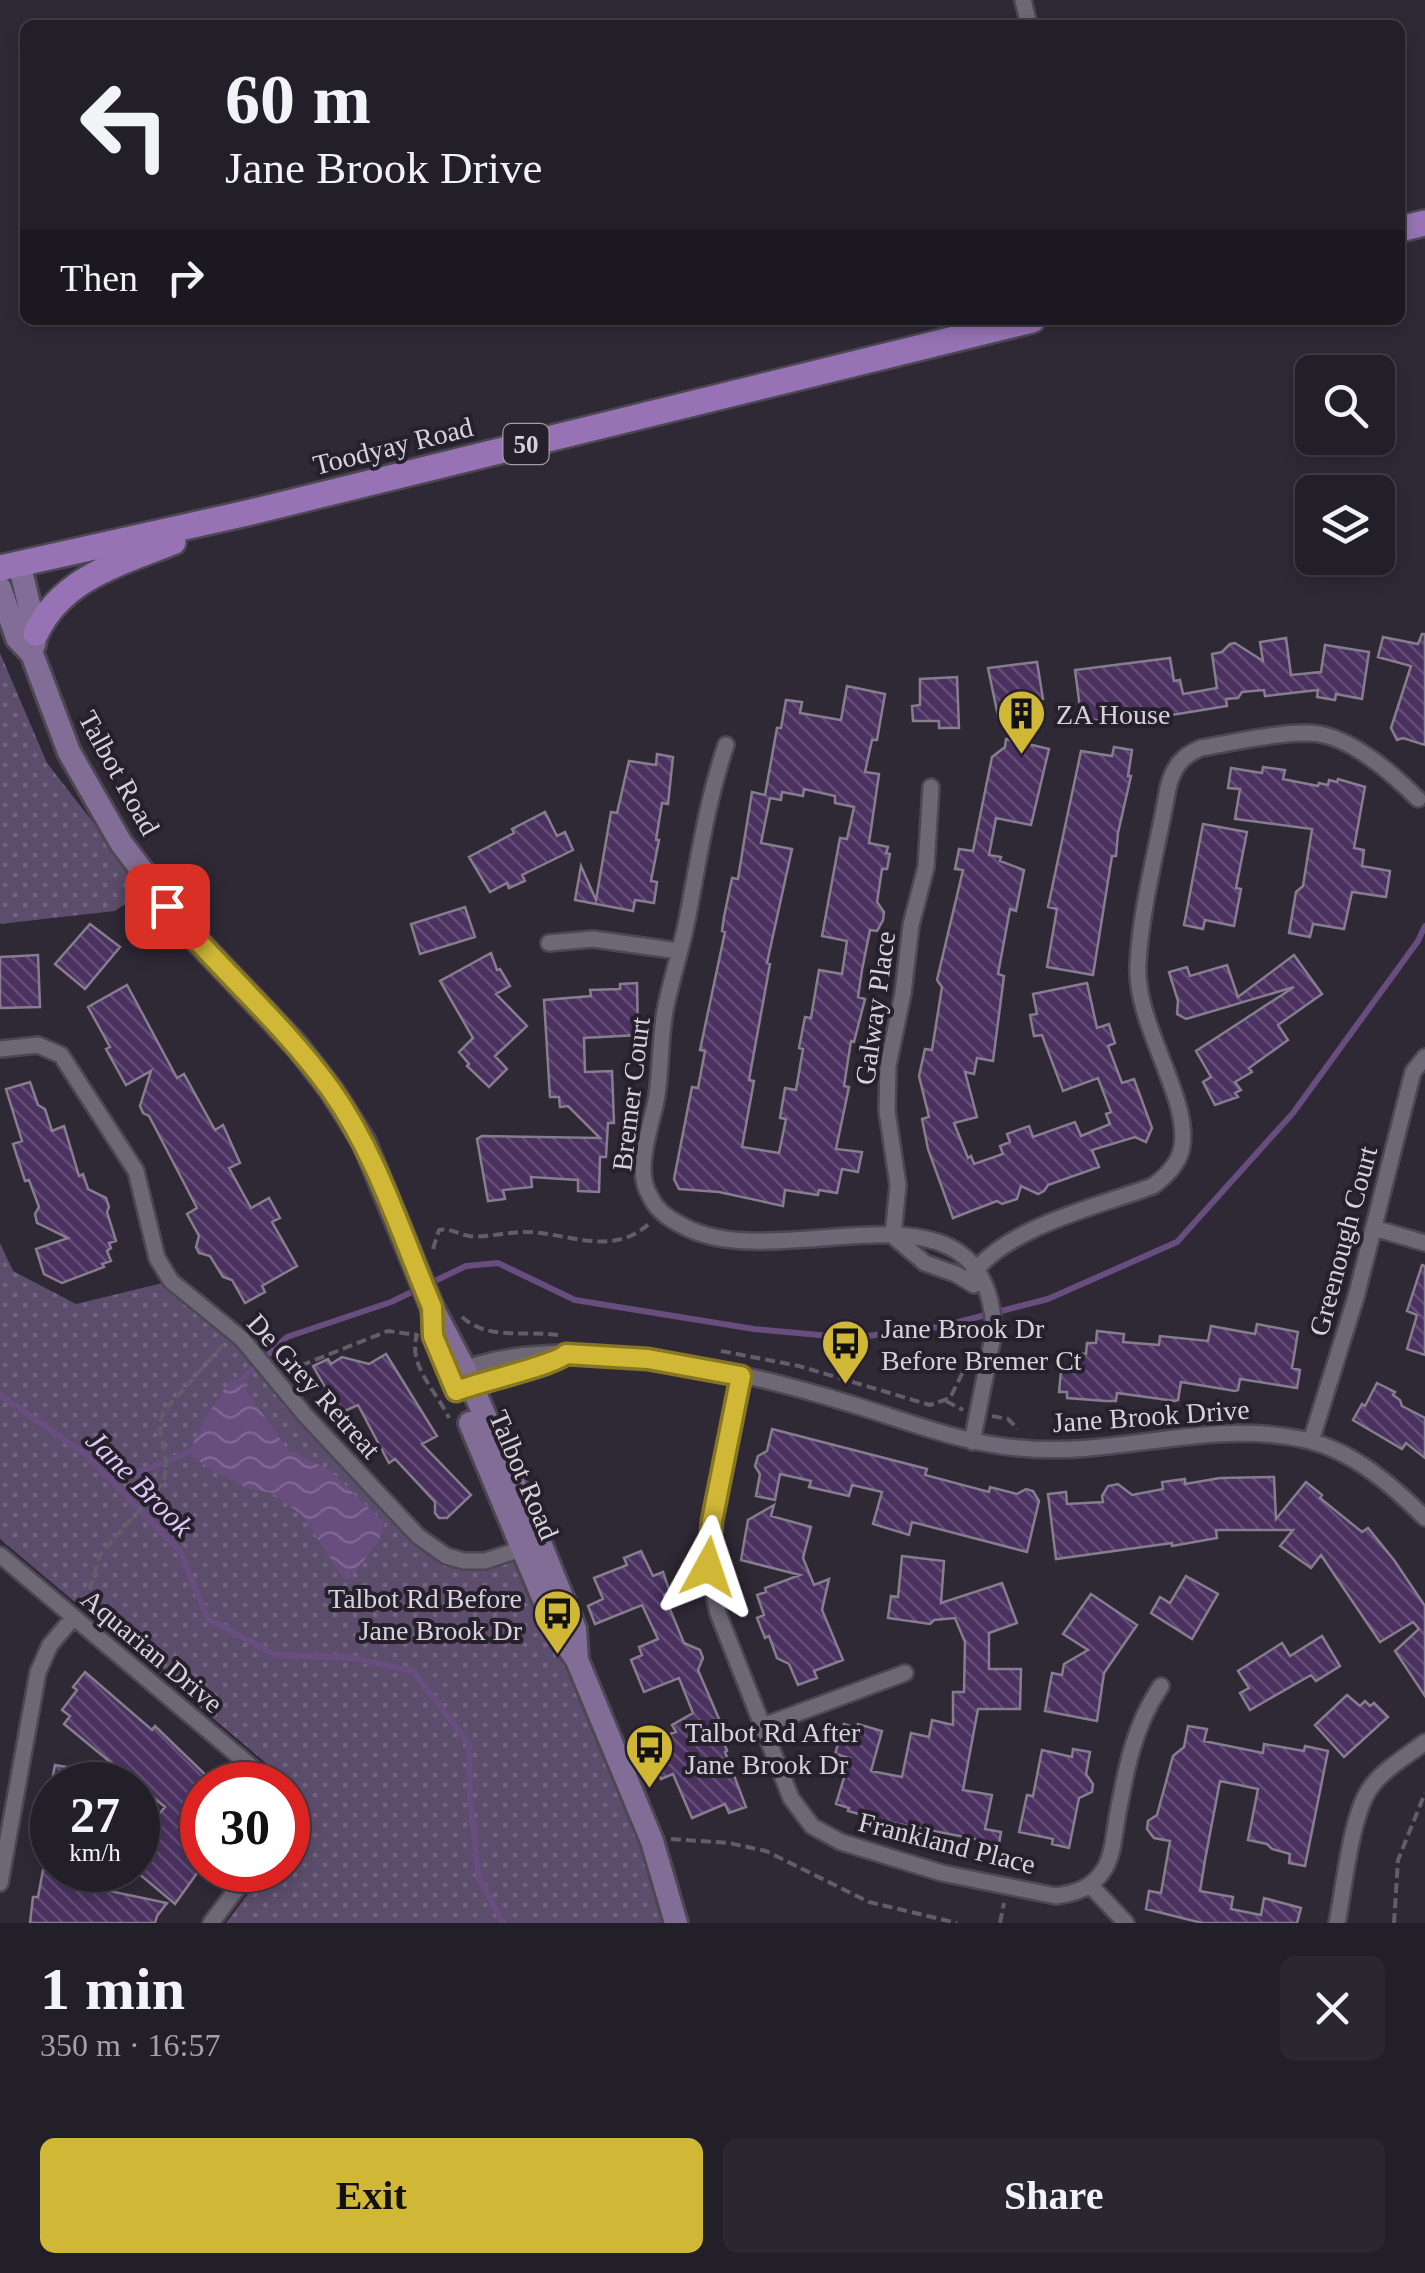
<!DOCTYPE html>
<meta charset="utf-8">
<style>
body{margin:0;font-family:"Times New Roman",serif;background:#2b2730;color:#f1f3f6;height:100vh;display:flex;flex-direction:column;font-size:38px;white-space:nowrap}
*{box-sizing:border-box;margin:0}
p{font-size:32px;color:#a3a2a8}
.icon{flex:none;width:55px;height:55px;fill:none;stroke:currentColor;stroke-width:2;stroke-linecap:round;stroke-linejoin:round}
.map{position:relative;height:1923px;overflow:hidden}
.drawer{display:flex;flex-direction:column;background:#231f28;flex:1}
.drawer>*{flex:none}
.hud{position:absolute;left:20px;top:20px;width:1385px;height:305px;border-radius:15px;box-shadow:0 5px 15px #0003,0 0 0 2px #403d45;background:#231f28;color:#f1f3f6;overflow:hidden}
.controls{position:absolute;left:1295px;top:355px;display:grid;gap:20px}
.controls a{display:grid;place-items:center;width:100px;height:100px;border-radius:15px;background:#231f28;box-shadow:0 5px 15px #0003,0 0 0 2px #403d45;font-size:50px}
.speed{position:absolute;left:30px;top:1762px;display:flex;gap:20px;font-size:50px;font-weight:700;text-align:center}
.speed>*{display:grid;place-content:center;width:130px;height:130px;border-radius:50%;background:#231f28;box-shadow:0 5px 15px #0003,0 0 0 2px #403d45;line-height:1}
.speed small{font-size:25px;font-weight:400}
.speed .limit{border:15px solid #d22;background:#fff;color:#111}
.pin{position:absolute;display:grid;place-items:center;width:85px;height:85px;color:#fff;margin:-42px;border-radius:20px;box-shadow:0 5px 15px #0006}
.me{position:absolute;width:110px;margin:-55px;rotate:5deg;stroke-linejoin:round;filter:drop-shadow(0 0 8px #0008)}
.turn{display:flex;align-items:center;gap:35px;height:210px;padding:0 40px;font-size:45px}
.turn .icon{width:130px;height:130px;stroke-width:2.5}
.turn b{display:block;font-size:70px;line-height:85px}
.then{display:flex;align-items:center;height:95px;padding:0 40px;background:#0003;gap:20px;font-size:38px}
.round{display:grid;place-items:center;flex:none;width:105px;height:105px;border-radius:15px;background:#2b2730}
.headline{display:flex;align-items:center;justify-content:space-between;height:170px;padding:0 40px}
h1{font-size:60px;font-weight:700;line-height:75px}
.button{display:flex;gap:20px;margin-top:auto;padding:20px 40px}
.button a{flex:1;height:115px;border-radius:15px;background:#d0b736;color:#111;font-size:40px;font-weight:700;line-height:115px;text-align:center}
.button a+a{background:#2b2730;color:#f1f3f6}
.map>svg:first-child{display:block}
.park{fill:url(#park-dots)}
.water{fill:url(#water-waves)}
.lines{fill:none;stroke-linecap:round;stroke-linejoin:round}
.stream{stroke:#684d7f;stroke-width:6}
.building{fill:url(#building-back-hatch);stroke:#867e8e;stroke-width:2.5;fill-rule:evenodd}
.minor-casing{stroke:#4c4752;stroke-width:20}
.secondary-casing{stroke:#4c4752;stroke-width:28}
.primary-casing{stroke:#4c4752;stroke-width:30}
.path{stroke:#635d69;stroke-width:4;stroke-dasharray:10 5;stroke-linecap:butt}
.minor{stroke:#6e6776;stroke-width:15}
.secondary{stroke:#826d96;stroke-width:22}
.primary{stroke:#9773b5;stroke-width:25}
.route-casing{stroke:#877723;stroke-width:25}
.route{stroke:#d0b736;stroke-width:18}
.labels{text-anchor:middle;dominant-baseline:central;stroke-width:8;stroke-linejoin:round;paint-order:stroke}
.shield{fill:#261f2c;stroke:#a19ca6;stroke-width:2.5}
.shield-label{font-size:25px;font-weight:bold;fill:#d6d2da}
.street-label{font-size:28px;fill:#d6d2da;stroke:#261f2c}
.poi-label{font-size:28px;fill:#d6d2da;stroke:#261f2c;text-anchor:start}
.water-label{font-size:30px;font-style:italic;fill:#dec7f5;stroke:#261f2c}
</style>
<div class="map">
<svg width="1425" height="1923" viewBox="0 0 1425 1923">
<defs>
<pattern id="park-dots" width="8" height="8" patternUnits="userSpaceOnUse" patternTransform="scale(2.5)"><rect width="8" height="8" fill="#5d4d6c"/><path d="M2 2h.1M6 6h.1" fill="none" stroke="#746680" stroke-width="1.8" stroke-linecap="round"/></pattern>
<pattern id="water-waves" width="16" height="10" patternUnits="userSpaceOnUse" patternTransform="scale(2.5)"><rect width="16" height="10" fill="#684d7f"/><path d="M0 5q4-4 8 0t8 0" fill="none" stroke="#7d6691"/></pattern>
<pattern id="building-back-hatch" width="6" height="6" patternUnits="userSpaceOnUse" patternTransform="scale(2.5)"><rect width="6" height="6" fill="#4b3160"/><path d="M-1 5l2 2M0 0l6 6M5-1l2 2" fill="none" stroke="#644e76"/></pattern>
</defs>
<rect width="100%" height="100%" fill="#2f2936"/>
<!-- park -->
<path class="park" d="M0,653l47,110 49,63 45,67 -26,18 -115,13z
M0,1243l13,28 63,33 95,-23 59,49 188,206 47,25 58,-12 153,374h-450l40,-53h22c0,-50 23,-67 -22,-107l-266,-224z"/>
<!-- water -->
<path class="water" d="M231,1379l9,2 47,68 43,21 55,54 -7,18 -29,38 -6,-2 -41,-63 -30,-22 -24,-5 -40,-20 -19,-16 16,-34z"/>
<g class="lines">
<!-- stream -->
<path class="stream" d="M240,1381l47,-44 104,-35 75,-36 32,-3 77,37 179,29 98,9 87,-11 109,-28 129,-57 116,-129 125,-172 7,-15
M0,1395l85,59 95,97 28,68 68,36 77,3 60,13 56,73 1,55 9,79 24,45
M105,1475l33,-2 51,-21"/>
</g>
<!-- building -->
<path class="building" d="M1422,634h3v111l-22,-7 -6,2 -6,-12 20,-62 -33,-9 5,-20 35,7z
M1286,638l5,37 30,-3 4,-27 44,7 -7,47 -26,-5 -1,6 -18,-3 1,-7 -53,6 -1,-6 -22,2 -4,6 -12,1 1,7 -80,13 -1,-8 -64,12 -7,-53 95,-12 4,23 6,-1 3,14 34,-6 -5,-34 10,-2 8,-8 5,-1 28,18 -3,-19z
M1037,662l6,37 -32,4 2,10 -15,3 -10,-48z
M957,677l2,51h-20v-7h-26l-1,-15 8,-1v-26z
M847,686l38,8 -8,46h-5l-7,32 14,2 -10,69 19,4 -2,6 4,1 -3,15h-5l-5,33 7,10 -1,8 -6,11 -7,-1 -8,40 -4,27 7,2 -11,43 -3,-1 -7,45 5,1 -13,62 26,3 -4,20 -16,-3 -5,24 -18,-3 -1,5 -33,-5 -2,16 -64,-14 -40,-3 -5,-10 18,-92 6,1 7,-37 -5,-1 25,-118 -3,-1 2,-14 8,-39 6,1 14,-87 13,3 12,-67h4l5,-28 16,2 -2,11 41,7zM804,789l31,7v7l19,4 -7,32 -7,-1 -18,98 25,5 -5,33 -23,-4 -8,48 -6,-1 -6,31 4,1 -7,41 -11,-2 -5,30 6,1 -7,34 -37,-6 12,-66 -5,-1 21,-116 -3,-1 25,-114 -31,-6 9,-45 11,2 1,-8 21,4z
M1006,739l43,10 -18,76 -35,-7 -7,37 12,2 -1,4 24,9 -8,41 -6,-2 -12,65 6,2 -11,85 -16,-3 -3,16 -9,-2 12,45 -23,6 14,35 3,-2 3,8 29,-10 -3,-8 10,-4 -3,-8 22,-8 4,11 42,-15 6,14 29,-12 -4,-10 5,-2 -13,-34 -35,13 -21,-56 -8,1 -4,-21 7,-1 -4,-20 54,-11 10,45 12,-4 6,19 -7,3 14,37 12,-4 18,49 -6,14 -11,-5 -43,13 7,17 -51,18 -4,6 -6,3 -17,-8 -4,13 -15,5 -5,-3 -44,17 -25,-69 -6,-30 7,-2 -10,-41 6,-27 7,1 10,-63 -5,-7 26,-110 -8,-1 4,-20 14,2 19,-94 13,-10z
M1114,747l18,3 -4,26h3l-13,57 -2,23h-4l-19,119 -46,-8 10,-58 -9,-2 33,-156 31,5z
M657,754l16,3 -5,47 -6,-1 -6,37h3l-8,41 6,1 -3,21 -19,-3 -2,11 -58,-11 6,-34 15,34 15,-88 6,1 12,-52 27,4z
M1263,767l22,3 -2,9 35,7 1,-3 9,2 1,-5 8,2 1,-3 27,8 -11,61 10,2 -2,16 28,5 -4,26 -34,-5 -8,37 -31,-5 -3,13 -21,-4 7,-41 7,-6 9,-57 -77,-10 5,-30 -12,-1 3,-20 31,5z
M545,812l12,24 8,-4 8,18 -51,25 3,6 -16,7 -2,-5 -17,9 -21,-35 45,-24 -2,-4z
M1203,824l44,8 -11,56 5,1 -7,37 -29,-6 -2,9 -19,-4z
M465,907l10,30 -55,17 -9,-30z
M90,924l30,23 -35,42 -30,-25z
M491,953l6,17 3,-1 10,17 -14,8 31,32 -32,30 12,13 -18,18 -22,-21 2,-2 -10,-12 14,-14 -33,-57z
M38,955l2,52 -40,1v-51z
M1294,955l28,39 -44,31 10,15 -39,28 3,4 -17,10 6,8 -6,3 3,4 -23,8 -12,-23 8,-5 -15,-26 98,-64 -108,32 -9,-5 1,-13 -9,-29 18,-5 3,9 37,-11 11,32z
M637,983l1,52 -54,3 1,34 27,-1 2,52h-6l-2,34h-6l-1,35 -21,-1v-11l-47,-3 1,10 -29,3 2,9 -17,2 -11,-62 5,-3 118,2 -32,-32 -8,1 -1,-10h-9l-6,-97 47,-4 -1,-6 30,-1v-5z
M127,985l50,93 7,-4 31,56 8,-5 17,38 -11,5 22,40 18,-10 11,20 -8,4 25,44 -35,20 3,6 -20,11 -13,-23 -9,-3 -13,-21 -11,-3 -3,-6 3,-11 -12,-22 10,-6 -48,-92 -6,-3 -3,-7 11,-35 -25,14 -20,-36 4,-2 -22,-40z
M30,1082l8,23 7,4 7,22 12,-5 15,50 4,-2 5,15 18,9 3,9 -2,5 9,29 -7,2 2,5 -4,3 4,10 -9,3 2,3 -42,16 -18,-9 -8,-25 32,-11 -31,-15 -2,-9 4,-7 -10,-27 -4,1 -12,-37 9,-3 -16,-52z
M1422,1265l3,1v89l-18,-6 10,-34 -10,-4z
M1257,1324l41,8 -6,36 8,2 -3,18 -57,-9 -2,11 -3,1 -54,-9 -3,18 -3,1 -58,-8 -1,8h-10l-39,-3v-6h-8l2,-20h9l6,-19 10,1 1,-11h9l1,-12 27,3 -1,8 36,3 1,-9 48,5 3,-15 44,8z
M386,1354l51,82 -15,8 49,51 -24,23h-8l-4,-5v-11l-40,-43 -6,4 -31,-58 -18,8 -27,-47 15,-7 3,5 11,-7 27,7z
M1377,1383l18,9 -2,3 7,5 2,6 23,12v40l-19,-15 -4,6 -49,-29 9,-16 3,2z
M772,1429l155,40 -2,6 64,17 1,-5 27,7 9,-5 7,2 6,10 -12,51 -115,-30 -3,13 -36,-11 9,-32 -30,-7 -3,11 -40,-9 2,-6 -31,-7 -5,26 -19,-4 4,-22 -5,-8 3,-10 9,-5z
M1274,1477l2,42 30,-37 16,13 -2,3 42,34 6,-4 26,32 31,46v90l-30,-45 24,-22 -6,-7 -33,20 -59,-87 -10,13 -31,-22 13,-16h-77l1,8 -45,8v-3l-116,16 -8,-65 18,-2 1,12 36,-2 -1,-6 6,-10 10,-2 14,11 31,-6 -1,-7 23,-3v5l35,-6z
M774,1505l-3,11 40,11 -8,31 11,27 15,-6 -7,31 21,50 -29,11 3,7 -19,7 -9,-21 -12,-6 -8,-22 -4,2 -8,-20 7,-3 -7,-20 9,-3 -1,-4 35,-13 -59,-15 7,-40z
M641,1551l12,25 10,-4 7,20 -6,3 20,48 16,7 3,8 -5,12 21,49 -3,1 11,31 -2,1 21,55 -17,6 -4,-9 -33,14 -19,-44 -12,5 -10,-28 15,-5 -3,-10 13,-4 -4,-7 21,-12 -14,-35 -35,14 -13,-32 11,-5 -3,-8 19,-8 -16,-34 -47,19 -7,-18 15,-7 -9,-21 33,-13 -3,-7z
M902,1556l42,5 -3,42 61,-20 15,40 -28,10v36h32l-1,40h-42l-15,81 29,5 -7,34 16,3 -3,18 -19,-3 1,-7 -97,-19 -35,-10 1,-3 -13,-4 14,-46 -15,-4 9,-30 13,4 1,-4 24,7 -11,40 31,6 9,-44 18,4 3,-17 21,5v-33h11l1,-50 -10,-24 -21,2 -4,4 -42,-6 3,-22 7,1z
M1186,1576l32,18 -26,45 -41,-26 9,-16 10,6z
M1091,1594l46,31 -33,48 -7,48 -52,-10 7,-38 10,2 2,-11 24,-14 -25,-16z
M1322,1636l18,30 -24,15 -5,-6 -61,35 -10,-17 9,-5 -11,-17 44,-28 8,13z
M85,1672l67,58 3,-4 61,59h-14v81l-27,38 -37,-31v-34l27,-32 -101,-83 6,-8 -8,-6 15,-20 -4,-3z
M1347,1695l13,11 5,-5 5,5 4,-3 14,14 -44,40 -29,-32z
M1188,1726l19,3 -3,12 59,12 1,-9 40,7 1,-5 23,5 -23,115 -16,-3 1,-9 -18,-5 -5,-5 -19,-4 10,-51 -38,-8 -15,79 -5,31 33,6 -2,12 30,6 3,-17 37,10 -4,15h-95l-56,-14 3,-18 12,2 9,-52 -16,-3 -7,-9 1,-8 9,-6 16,-59 11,-9z
M1073,1749l17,3 -4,22 7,10 -1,8 -13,6 -10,50 -17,-4 1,-5 -34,-7 8,-37 6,1 9,-46 30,7z
M55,1765l63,11v9h-67z
M43,1870h61l-4,19 67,14 -10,13 -2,7h-125l3,-26h5z"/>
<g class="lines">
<defs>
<path id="minor" d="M1023,0l6,25
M726,745c-19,56 -27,112 -38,170 -6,33 -17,64 -23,96 -5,28 -4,56 -8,84 -4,24 -14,49 -14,74 0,10 3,21 8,29 7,14 20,22 34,29 98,51 303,-65 309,105l-22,110
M549,943l44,-4 86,12
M0,1049l38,-4 23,10 75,116 21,87 14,23 71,58 63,76 113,121 28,20 18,5h21l45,-15
M1374,1228l51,15
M893,1236l5,-51 -11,-74 1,-45 15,-73 8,-68 15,-58 5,-80
M893,1236l32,27 31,11 18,11
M968,1280c35,-53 128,-73 185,-94 12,-9 24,-20 28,-35 13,-49 -47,-126 -43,-187 3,-58 20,-118 30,-176 5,-20 13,-32 33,-40 30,-5 91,-19 118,-14 36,6 75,41 99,65
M450,1375c105,-50 293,-4 401,29 56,17 109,39 168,44 97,10 191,-30 287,-8 47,11 86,45 119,78
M741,1376l-29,145 -4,46 10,46 73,185 21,28 29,16 101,31 114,23c19,-3 35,-7 47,-25 10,-14 11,-36 14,-53 9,-48 16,-91 44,-132
M457,1391c22,-9 98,-26 109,-37
M1311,1441l45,-144 57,-225 12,-15
M0,1555l273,230
M763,1726l142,-53
M0,1883l38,-211 12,-27 23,-27
M1090,1885l36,38
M211,1923l40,-53
M1337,1923c7,-34 14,-110 34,-136 13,-18 36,-31 54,-45"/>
<path id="secondary" d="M19,563l17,70 -2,12
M0,588l17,50 15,16 37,98 52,91 67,88 109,115 35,45 32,51 68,165 32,61 76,175 35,86 2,31
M470,1423l87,208 20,29 75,181 24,82"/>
<path id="primary" d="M1400,229l25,-6
M0,568l247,-55 785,-193
M36,633c26,-55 84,-70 137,-91"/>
</defs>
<!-- minor casing -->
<use href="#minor" class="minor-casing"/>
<!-- secondary casing -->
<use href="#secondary" class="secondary-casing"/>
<!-- primary casing -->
<use href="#primary" class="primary-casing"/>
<!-- path -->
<path class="path" d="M433,1249l6,-19c12,-2 19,4 30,6 18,2 37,-4 55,-4 45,0 88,27 127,-10
M462,1317c27,24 62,13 96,18
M721,1351l78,15 131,39 20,-7 19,-38
M287,1371l101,-40 29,4c-10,30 20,57 32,83
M946,1401l17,9
M992,1416l16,3 10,10
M85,1604l15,-49 63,-72 4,-17 -8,-41 5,-14 59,-66
M671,1839l58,4 37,8 103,51 88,21
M288,1841l7,-28 -4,-23
M1000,1923l4,-20
M1394,1923l4,-63 27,-67"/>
<!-- minor -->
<use href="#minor" class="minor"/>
<!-- secondary -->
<use href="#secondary" class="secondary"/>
<!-- primary -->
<use href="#primary" class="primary"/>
</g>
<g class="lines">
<defs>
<path id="route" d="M167,906c52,63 116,117 164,184 46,65 70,144 101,217l1,29 23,55c23,-9 99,-26 110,-37l82,5 93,17 -29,145 -4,46"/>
</defs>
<!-- route casing -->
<use href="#route" class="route-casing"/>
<!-- route -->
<use href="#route" class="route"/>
</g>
<!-- icons -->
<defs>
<symbol id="building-pin" viewBox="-11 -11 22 30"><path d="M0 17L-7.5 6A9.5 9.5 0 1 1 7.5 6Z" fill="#d0b736" stroke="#261f2c"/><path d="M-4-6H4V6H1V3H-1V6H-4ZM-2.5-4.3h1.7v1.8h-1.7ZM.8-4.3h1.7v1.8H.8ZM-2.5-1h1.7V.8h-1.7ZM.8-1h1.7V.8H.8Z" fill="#111"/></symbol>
<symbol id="bus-pin" viewBox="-11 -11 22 30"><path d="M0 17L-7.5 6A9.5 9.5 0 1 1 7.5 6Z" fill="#d0b736" stroke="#261f2c"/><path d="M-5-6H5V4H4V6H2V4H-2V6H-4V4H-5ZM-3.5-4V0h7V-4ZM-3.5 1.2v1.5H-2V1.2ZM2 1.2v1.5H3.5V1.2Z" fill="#111"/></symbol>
</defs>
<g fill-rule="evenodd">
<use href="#building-pin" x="994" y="686" width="55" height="75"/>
<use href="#bus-pin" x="818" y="1316" width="55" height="75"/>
<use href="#bus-pin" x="530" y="1586" width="55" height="75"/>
<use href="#bus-pin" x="622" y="1720" width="55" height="75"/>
</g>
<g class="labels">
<!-- shield labels -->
<rect class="shield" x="503.5" y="424" width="45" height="40" rx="8"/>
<g class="shield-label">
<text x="526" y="444">50</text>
</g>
<!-- street labels -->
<g class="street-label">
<text transform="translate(393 446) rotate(-14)">Toodyay Road</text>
<text transform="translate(119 773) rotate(61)">Talbot Road</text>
<text transform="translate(875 1008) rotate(-82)">Galway Place</text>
<text transform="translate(631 1094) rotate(-83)">Bremer Court</text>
<text transform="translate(1343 1241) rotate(-75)">Greenough Court</text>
<text transform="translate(314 1386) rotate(48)">De Grey Retreat</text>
<text transform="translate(1151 1416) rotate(-4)">Jane Brook Drive</text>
<text transform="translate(524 1475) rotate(67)">Talbot Road</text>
<text transform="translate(152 1651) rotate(40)">Aquarian Drive</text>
<text transform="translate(947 1843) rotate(14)">Frankland Place</text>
</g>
<!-- poi labels -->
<g class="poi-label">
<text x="1056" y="714">ZA House</text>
<text x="881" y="1328">Jane Brook Dr<tspan x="881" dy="32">Before Bremer Ct</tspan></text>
<text x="522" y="1598" text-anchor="end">Talbot Rd Before<tspan x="522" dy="32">Jane Brook Dr</tspan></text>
<text x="685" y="1732">Talbot Rd After<tspan x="685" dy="32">Jane Brook Dr</tspan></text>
</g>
<!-- water labels -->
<g class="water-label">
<text transform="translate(140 1483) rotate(45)">Jane Brook</text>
</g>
</g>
</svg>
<div class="controls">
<a><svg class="icon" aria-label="search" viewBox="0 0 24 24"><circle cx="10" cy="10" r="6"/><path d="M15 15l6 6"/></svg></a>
<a><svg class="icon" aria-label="layers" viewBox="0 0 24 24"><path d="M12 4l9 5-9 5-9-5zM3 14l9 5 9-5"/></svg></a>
</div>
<div class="speed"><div>27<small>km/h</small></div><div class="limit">30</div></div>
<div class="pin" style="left:167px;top:906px;background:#d93025"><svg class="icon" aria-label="arrive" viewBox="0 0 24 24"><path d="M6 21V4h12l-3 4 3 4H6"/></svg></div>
<svg class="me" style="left:708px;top:1567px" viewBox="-20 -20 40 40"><path d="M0-17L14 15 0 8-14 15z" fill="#d0b736" stroke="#fff" stroke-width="4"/></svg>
<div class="hud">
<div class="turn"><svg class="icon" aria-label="left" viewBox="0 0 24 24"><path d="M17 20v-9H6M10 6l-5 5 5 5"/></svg><div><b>60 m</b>Jane Brook Drive</div></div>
<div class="then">Then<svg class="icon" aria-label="right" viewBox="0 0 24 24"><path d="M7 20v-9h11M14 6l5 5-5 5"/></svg></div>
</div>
</div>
<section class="drawer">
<div class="headline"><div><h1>1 min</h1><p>350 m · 16:57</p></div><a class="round"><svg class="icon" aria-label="close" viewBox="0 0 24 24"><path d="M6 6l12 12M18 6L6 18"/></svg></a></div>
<div class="button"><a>Exit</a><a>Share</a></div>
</section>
